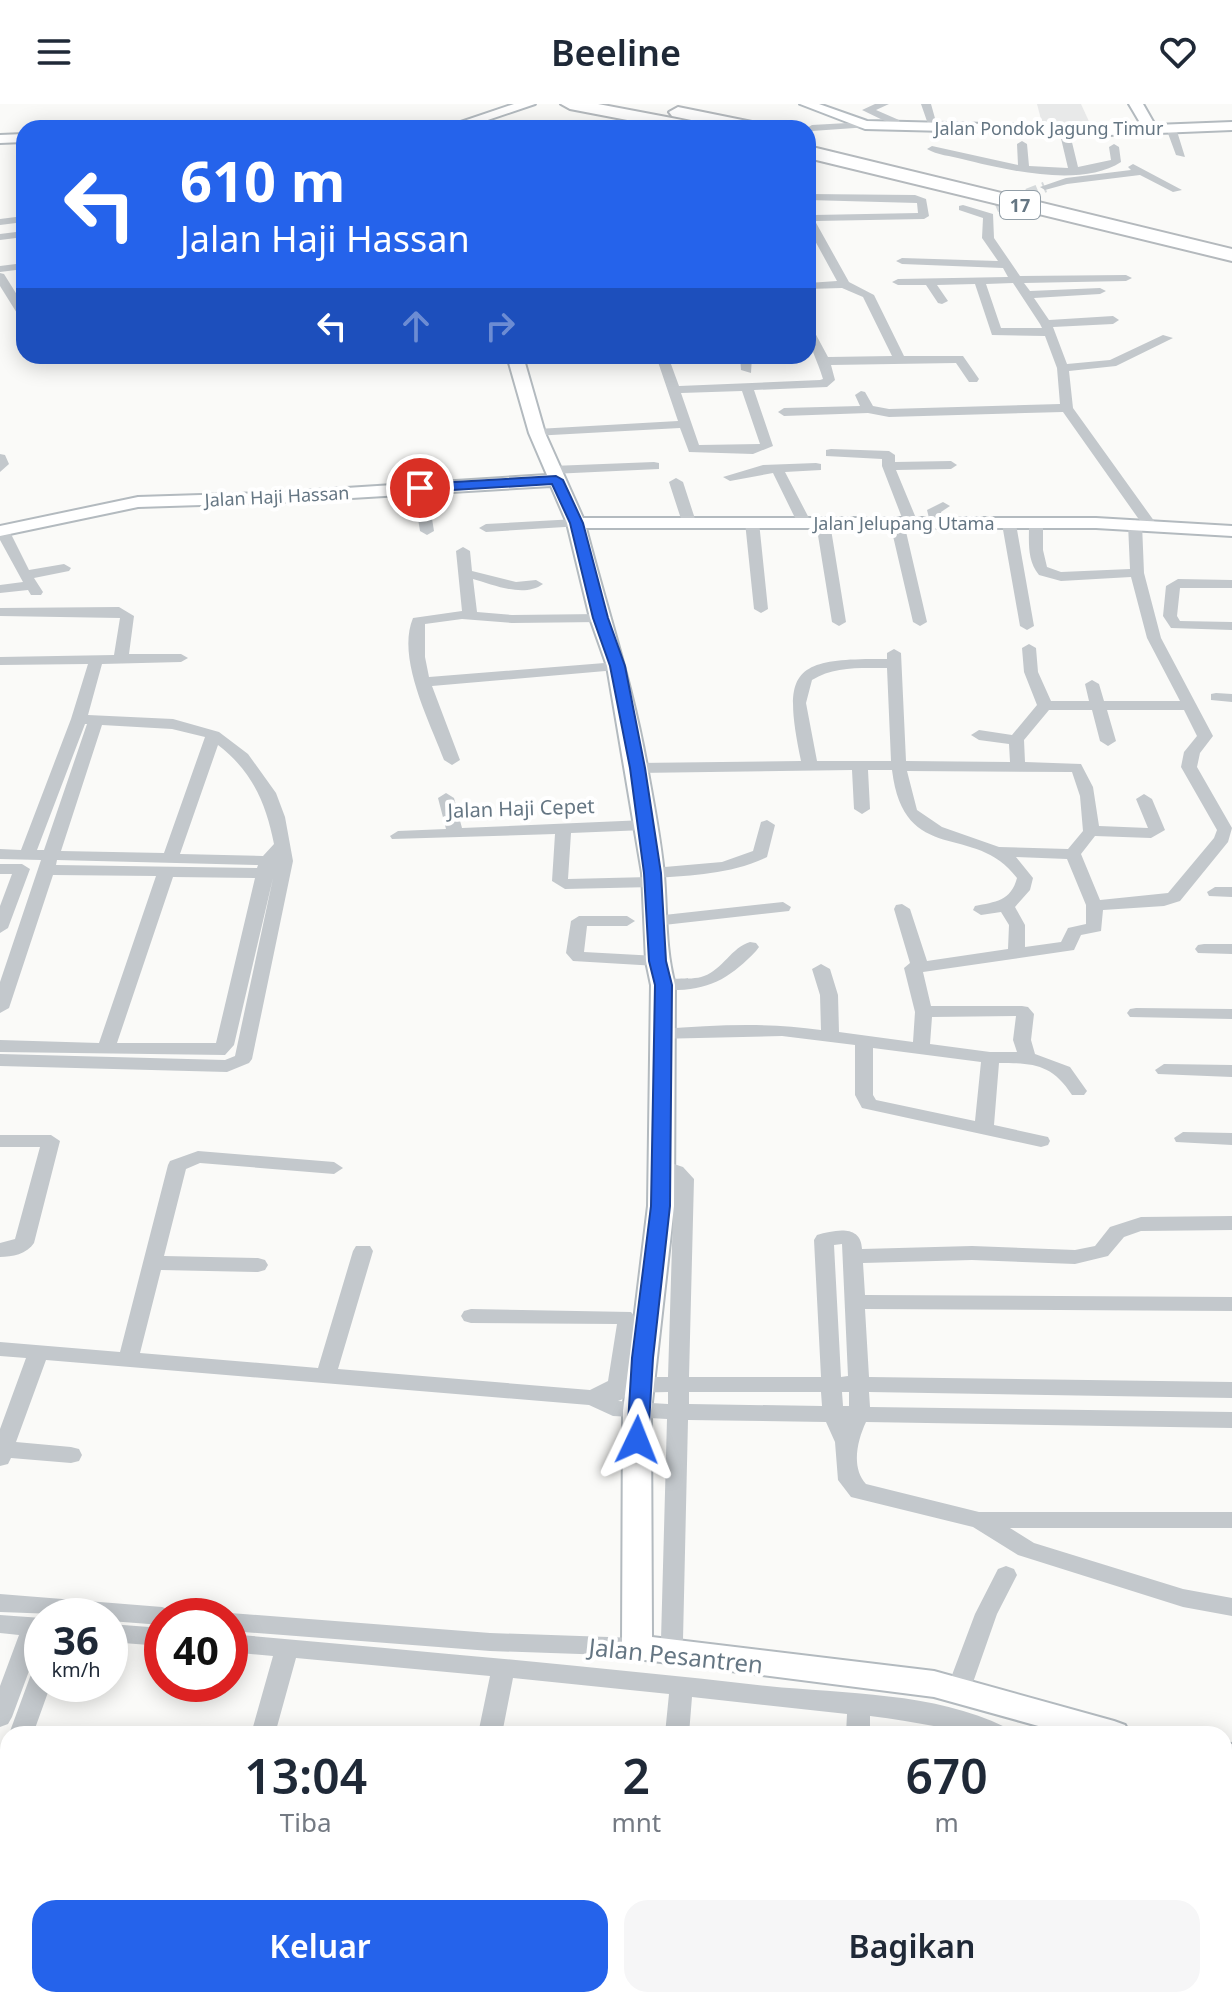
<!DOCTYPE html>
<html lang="id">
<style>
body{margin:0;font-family:"Noto Sans",sans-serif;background:#f6f6f7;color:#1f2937;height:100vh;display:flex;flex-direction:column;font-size:30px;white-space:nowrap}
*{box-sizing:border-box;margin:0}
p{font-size:26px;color:#747a83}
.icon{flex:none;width:44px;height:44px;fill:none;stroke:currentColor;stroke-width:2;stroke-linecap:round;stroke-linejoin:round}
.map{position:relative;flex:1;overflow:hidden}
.panel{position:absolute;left:0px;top:1622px;width:1232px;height:282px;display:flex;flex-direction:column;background:#fff;border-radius:24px 24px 0 0;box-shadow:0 4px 20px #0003}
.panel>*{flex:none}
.hud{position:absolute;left:16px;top:16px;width:800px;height:244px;border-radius:24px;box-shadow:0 4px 20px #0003;background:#2563eb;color:#fff;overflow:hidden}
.speed{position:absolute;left:24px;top:1494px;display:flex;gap:16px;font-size:40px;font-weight:700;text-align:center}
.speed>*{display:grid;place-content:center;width:104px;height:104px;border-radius:50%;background:#fff;box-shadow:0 4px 20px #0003;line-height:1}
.speed small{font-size:20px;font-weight:400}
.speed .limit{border:12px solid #d22;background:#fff;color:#111}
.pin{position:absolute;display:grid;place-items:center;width:68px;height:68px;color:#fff;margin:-34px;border:4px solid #fff;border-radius:50%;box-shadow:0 2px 8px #0007}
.me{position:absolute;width:88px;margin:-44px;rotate:2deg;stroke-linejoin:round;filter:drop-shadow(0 0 6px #0008)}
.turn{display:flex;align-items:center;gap:28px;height:168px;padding:0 32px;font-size:36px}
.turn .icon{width:104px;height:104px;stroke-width:2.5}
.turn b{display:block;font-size:56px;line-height:68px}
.lanes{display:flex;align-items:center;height:76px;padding:0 32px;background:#0003;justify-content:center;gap:40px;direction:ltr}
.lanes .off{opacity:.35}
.eta{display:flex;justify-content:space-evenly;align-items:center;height:136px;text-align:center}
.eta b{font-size:48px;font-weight:600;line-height:56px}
.action{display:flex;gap:16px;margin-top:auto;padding:16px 32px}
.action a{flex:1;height:92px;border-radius:24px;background:#2563eb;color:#fff;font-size:32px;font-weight:600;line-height:92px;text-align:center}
.action a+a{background:#f6f6f7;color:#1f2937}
header{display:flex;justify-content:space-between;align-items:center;height:104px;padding:0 32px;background:#fff;font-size:36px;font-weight:600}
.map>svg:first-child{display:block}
.built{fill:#e8e9e9}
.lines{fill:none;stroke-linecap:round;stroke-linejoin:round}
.street-tunnel{stroke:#d5d9db;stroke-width:11;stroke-dasharray:11 6;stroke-linecap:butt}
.secondary-casing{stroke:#b3babf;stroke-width:4}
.highway-casing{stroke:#b4b9bd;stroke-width:4}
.street{fill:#c3c8cc;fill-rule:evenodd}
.secondary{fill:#fff;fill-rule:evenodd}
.highway{fill:#fff;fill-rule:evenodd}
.route{fill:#2563eb;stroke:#184099;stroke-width:2}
.labels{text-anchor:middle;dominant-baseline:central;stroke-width:8;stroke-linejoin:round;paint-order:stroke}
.far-street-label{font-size:18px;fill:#657683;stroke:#fff}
.shield{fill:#fff;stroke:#939fa8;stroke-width:2}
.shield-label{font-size:18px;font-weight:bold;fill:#657683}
.street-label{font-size:20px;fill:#657683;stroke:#fff}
.near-street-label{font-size:24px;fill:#657683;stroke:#fff}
</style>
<header><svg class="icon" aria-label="menu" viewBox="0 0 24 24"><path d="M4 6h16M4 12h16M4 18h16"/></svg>Beeline<svg class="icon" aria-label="heart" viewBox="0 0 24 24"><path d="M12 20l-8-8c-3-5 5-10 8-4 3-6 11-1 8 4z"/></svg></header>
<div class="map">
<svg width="1232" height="1903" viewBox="0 0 1232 1903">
<rect width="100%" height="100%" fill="#fafaf8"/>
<!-- built -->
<path class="built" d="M1037,0h44l11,24 -49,-1z"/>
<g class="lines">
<!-- street-tunnel -->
<path class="street-tunnel" d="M996,103l49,-20"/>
<defs>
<path id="secondary" d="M514,0h21l-71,24h-21z
M800,0h19l48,17 242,6 33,-1 -13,-22h14l12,21 77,-3v8l-123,5 -244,-6z
M24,30v8l-24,1v-8z
M507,252h16l22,77 38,85h513l136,8v10l-136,-8h-510c21,82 48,161 62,244 6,34 13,69 16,103 3,37 1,74 11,110l-1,221 -23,205 1,226 282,34 180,50 11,4 5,9h-63l-133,-37 -297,-38 -11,-3 -4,-9 1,-236 25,-205 3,-221 -5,-24 -4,-88 -35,-207 -17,-48 -23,-95 -16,-37 -283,17 -130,4 -138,29v-10l138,-29 130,-4 279,-18 -18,-42z
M1224,1639l8,1v26l-8,-1z"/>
<path id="highway" d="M561,0h37l100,19 9,5h-38l-99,-19z
M678,3l79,16 9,5h-36l-58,-12 -3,-4z
M808,42l424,103v12l-424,-103z"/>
</defs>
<!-- secondary casing -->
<use href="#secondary" class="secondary-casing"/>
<!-- highway casing -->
<use href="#highway" class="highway-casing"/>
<!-- street -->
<path class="street" d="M875,0h14l-13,6 23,10 3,9h-8l-3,-5 -29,-14z
M921,0h10l7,25 -9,-2z
M865,18l4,1v4l-57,4 -5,-3 5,-3z
M1171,21l5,3 9,29 -9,-2 -10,-27z
M1064,23l5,3 9,37 33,-7 -2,-13 5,-3 5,3 2,15c-40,26 -115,8 -159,-3 -11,-3 -25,-4 -35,-10l5,-3 86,19 -1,-21 5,-3 5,3 2,22 39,2 -9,-38z
M1133,60l49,26 -9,2 -33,-17 -73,9 -22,6 -5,-3 26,-9 65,-8 -3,-3z
M808,90l107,1 11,4 3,17 -5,3 -109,2 34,61 25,13 30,61h59l16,23 -2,3h-8l-13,-19 -125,2 4,15 -8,7 -73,3 19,56 -20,8 -64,-2 -9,-24 -147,8 -2,-3 6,-4 141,-8 -22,-65h12l11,30 141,-6 3,-1c-5,-18 -15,-33 -15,-52l6,4 14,26 64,-1 -29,-59 -21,-9 -34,1v-6l29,-2 -29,-53v-17l6,4 104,-2 -1,-10 -109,-3zM742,287l18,53 -61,1 -18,-52z
M963,101l30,9 1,24 26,38 106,-1 6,3 -6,3 -102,2 6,8 70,-3 6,3 -6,3 -66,4 15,22 64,-4 6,4 -6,4 -60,3 14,37 43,-4 53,-25 10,3 -57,28 -47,5 4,37 84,117 -2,3h-10l-82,-116 -174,5 -21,-4 -84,3 -6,-4 6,-4 76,-2 -5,-11 6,-4 4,1 8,14 16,3 171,-5 -3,-36 -12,-32 -53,-1 -17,-51 -38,1 11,16 -6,3 -4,-1 -12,-18h-28l-6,-3 6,-3 110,-2 -5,-9 -101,-4 -6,-3 6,-3 96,3 -16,-23 1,-20 -24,-8v-4zM1013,179l27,41 2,4h-41l-15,-44z
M24,112v6l-24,3v-6z
M24,127v6l-24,3v-6z
M24,159v6l-24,3v-6z
M0,169l4,1 20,32v14l-4,-2 -20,-32z
M740,252h12l-1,17 -10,-3z
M831,345l58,2 6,4v7l56,-1 6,4 -6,4 -55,1 22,53 -7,4 -7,-4 -22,-57v-7l-56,-3v-6z
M0,350l5,1 4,9 -9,8z
M654,358l5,1v6l-107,5 -7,-4 7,-4z
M816,359l5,1v6l-36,2 26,50 -7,4 -7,-4 -24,-49 -43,8 -7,-4 40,-12z
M676,374l7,4 13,40 -2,3 -5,1 -7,-4 -13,-40z
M420,380l7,4 7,43 -7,4 -7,-4 -7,-43z
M943,398l7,4 -9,6 2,11 -7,4 -5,-1 -4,-16z
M752,414l7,4 9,87 -7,4 -7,-4 -9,-87z
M576,415l7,4 -2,3 -95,6 -7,-4 7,-4z
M823,415l7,4 16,99 -7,4 -7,-4 -16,-99z
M897,415l7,4 23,99 -7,4 -7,-4 -23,-99z
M1009,416l7,4 18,102 -7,4 -7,-4 -18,-102z
M1036,416l7,4v26l4,17 14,5 69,-3 -2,-45 7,-4 7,4 2,49 17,65 52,98 -13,17 -3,14 35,61 -4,14 -48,59 -16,5 -61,4 -2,21 -20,4 -7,15 -151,22 8,34h91l6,1 6,7 -3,26 4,14 35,13 17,24 -3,4h-12c-20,-31 -39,-32 -73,-32l-5,62 54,12 2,4 -2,4 -7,2 -179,-39 -7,-13v-50l-73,-9 -127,3 -3,-4 3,-4 6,-2c54,-4 106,-7 160,1l-1,-35 -8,-26 9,-5 9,5 8,26 1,37 74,10 2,-30 -11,-44 6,-5 -16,-54 2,-4 6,-1 8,5 17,52 81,-12 1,-24 -8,-13 -20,3 -8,-5 2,-4c20,-4 36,-5 42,-28 -42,-57 -113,-10 -125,-108h-24l2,39 -8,5 -8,-5 -2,-39 -215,3 -8,-5 8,-5 164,-2c-19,-92 -9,-103 86,-102v-6l7,-4 7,4 5,108 104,1 -1,-18 -30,-4 -8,-5 8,-5 33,5 25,-30 -13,-33 -2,-24 7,-4 7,4 2,24 13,29h38l-4,-17 7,-4 7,4 5,17h76l-33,-63 -16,-61 -70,4 -22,-6c-12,-15 -10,-32 -10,-51zM887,564l4,93h-74l-11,-58 6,-23c22,-14 49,-12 75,-12zM1049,606h43l8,31 8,5 8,-5 -9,-31h77l13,26 -13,16 -3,15 36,63 -3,8 -46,55 -68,7 -19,-46 14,-18 56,2 14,-8 -13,-31 -8,-5 -8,5 12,29 -49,-2 -6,-39 -12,-23 -56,-2 -1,-22zM907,667l165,1 8,24 3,35 -15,18 -69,-2 -57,-20 -25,-17zM1016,753l51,2 19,46v19l-18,4 -7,14 -36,5v-22l-10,-18 15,-17 3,-12zM1016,912l-3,24 4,12h-27l-60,-8 2,-27zM873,944l108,14 -6,59 -99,-21 -3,-5z
M0,422l9,4 20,40 35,-6 7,4 -2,3 -35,7 9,14 -2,3h-10l-3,-5 -28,3v-8l23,-3 -23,-42z
M463,443l7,4 2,20 44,11 20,-2 7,4c-19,14 -49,1 -70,-5l4,33 35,3 88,-1 7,4 -7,4 -88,1 -50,-4 -37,5v33l4,20 188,-15 7,4 -7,4 -185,16 28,74 -8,5 -8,-5c-14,-38 -48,-102 -31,-142l49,-7 -6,-60z
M1178,475l54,1v8h-52l-3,28 3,5 52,1v8l-61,-2 -8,-12 3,-30z
M119,503l15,9 -5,38h52l7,4 -7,4 -79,2 -14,51 85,4 46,13 29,22 28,39 9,24 8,44 -41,198 -3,4 -22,9 -227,-6v-12l225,6 10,-4 38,-178 -39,167 -9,10 -225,-3v-12l99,3 57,-167 -103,-1 -44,133 -9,5v-31l41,-122 -41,-1v-10l21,1 50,-131 17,-55 -88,1v-8l114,-2 6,-37 -120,-2v-8zM85,620h2l-43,126h-7zM102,621l70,4 33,8 -41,116 -103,-2zM218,641c34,26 48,58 56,99l-11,12 -83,-2zM57,756l201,5 -1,3 -201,-3zM173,773l82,1 -39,165h-99z
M1216,589l16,1v8l-21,-2v-6z
M446,689l8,5 8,30 183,-8 8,5 -8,5 -74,3 -3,46 82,-2 -5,-4 8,-5 69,-6 31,-11 8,-29 6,-2 8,5 -8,32c-36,17 -73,18 -111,21l5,4 -8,5 -88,2 -13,-8 3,-47 -163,5 -2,-3 8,-5 48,-2 -8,-31z
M0,760h22l8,5 -22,59 -8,5v-27l12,-32h-12z
M1215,783h17v10l-23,-1 -2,-4z
M783,798l8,5 -2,4 -134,15 -8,-5 8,-5z
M579,812h48l8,5 -8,5h-40l-3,26 73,4 9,5 -9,5 -84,-5 -7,-8 5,-32z
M750,838l6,1 3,4 -3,4c-23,24 -43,38 -78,39 -9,0 -17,1 -24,-5 12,-11 35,-3 50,-9 18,-6 28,-29 46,-34z
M1204,840h28v10l-34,-1 -3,-4 3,-4z
M1136,904l96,1v10l-102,-2 -3,-4 3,-4z
M1164,960l68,1v12l-74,-3 -3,-4z
M1183,1028l49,1v12l-56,-3 -2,-4z
M0,1031h51l9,6 -26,102c-7,11 -22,14 -34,14v-14l15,-4 25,-92h-40z
M198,1047l136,11 9,6 -9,6 -134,-11 -14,6 -22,87 94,2 7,2 3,5 -3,5 -7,2 -97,-2 -21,83 178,15 35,-117 3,-5h14l3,5 -35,118 252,21 18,-9 9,-57 -146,-1 -7,-2 -3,-5 3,-5 7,-2 160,3 7,9 -9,56h39l6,-196 -21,-15 9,-6 21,7 11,12 -5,198h132l-7,-137 3,-5c18,-5 44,-11 45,14l110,-3 103,4 20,-4 15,-19 31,-10 91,-1v14l-91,1 -17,6 -16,19 -33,8 -103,-4 -109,3 2,32 367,2v14l-367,-2 4,68 363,5v16l-363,-6 1,15 362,5v16l-366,-6c-9,19 -15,46 0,62l113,28h253v16h-222l24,15 149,46 49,9v18l-49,-9 -165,-52 -45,-28 -122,-30 -13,-17 -3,-38 -9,-20 -138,-2 -5,220 -3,7 -8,2 -8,-2 -3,-7 6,-221 -54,-3 -24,-11 -543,-45 -30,82 55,5 8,2 3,6 -3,6 -8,2 -60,-5 -3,6 -8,2v-37l26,-71 -26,-2v-14l120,10 48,-187 2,-4zM842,1140l6,132 -7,1 -7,-132zM668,1288v12l-50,-3 5,-2 4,-6zM689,1288h132l1,14 -133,-2zM842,1288h7v14h-6z
M1006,1462l8,3 3,6 -20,39 -27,77 -4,7 -8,3 -8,-3 -4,-7 29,-77 23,-45z
M0,1490l162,13 8,3 3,6h-11v9l-52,-4v-5l-110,-4z
M230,1509l260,20 147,5 8,2 4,7 -4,7 -8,2 -147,-5 -260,-20v-15h-8z
M0,1511l42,3v18l-30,81 -4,7 -8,3v-41l19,-51 -19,-2z
M110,1520l52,4v18l-52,-4z
M230,1530c180,16 358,32 537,52 78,8 167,6 238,41l4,7c-47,0 -92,-13 -139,-18v18h-24l1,-20 -155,-17 -3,37h-24l4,-40 -156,-16 -11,56h-24l12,-58 -194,-18 -21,76h-24l22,-78 -43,-4z
M42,1564v16h9l-18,50h-24l21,-57 4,-7z
M8,1655v39l-8,3v-39z
M177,1896h26l-1,7h-26z
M425,1896h26l-1,7h-26z
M637,1896h26v7h-26z
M834,1896h26v7h-26z
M1010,1896h26v7h-26z"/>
<!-- secondary -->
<use href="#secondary" class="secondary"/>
<!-- highway -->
<use href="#highway" class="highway"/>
</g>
<!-- route -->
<path class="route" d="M556,372l7,4 20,43 25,95 17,48 20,102 16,105 5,88 6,24 -2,221 -17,152 -5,82 -3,6h-15l-3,-6 5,-82 19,-152 4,-221 -6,-24 -5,-88 -14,-105 -20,-102 -17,-48 -23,-95 -18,-39 -132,8 -7,-4 7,-4z"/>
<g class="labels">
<!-- far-street labels -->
<g class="far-street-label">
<text x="1049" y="24">Jalan Pondok Jagung Timur</text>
<text transform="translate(277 392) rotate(-3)">Jalan Haji Hassan</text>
<text x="904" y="419">Jalan Jelupang Utama</text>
</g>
<!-- shield labels -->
<rect class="shield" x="1000" y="87" width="40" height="28" rx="6"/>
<g class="shield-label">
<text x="1020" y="101">17</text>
</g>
<!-- street labels -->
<g class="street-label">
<text transform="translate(521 704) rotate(-2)">Jalan Haji Cepet</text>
</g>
<!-- near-street labels -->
<g class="near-street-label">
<text transform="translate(676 1551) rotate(6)">Jalan Pesantren</text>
</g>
</g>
</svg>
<div class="speed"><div>36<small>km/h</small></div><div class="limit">40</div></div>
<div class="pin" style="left:420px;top:384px;background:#d93025"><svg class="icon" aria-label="arrive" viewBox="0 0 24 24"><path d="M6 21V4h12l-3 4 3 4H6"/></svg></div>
<svg class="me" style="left:637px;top:1336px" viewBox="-20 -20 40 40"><path d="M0-17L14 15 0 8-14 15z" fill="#2563eb" stroke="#fff" stroke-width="4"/></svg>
<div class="hud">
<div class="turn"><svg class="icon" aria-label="left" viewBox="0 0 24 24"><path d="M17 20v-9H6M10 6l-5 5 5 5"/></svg><div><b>610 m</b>Jalan Haji Hassan</div></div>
<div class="lanes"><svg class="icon" aria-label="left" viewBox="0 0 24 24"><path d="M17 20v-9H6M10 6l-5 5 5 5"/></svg><svg class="icon off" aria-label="ahead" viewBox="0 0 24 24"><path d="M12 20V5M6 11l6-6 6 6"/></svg><svg class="icon off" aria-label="right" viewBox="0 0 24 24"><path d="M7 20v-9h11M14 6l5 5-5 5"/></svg></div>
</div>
<section class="panel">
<div class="eta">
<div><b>13:04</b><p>Tiba</p></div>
<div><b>2</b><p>mnt</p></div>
<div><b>670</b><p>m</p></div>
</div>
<div class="action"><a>Keluar</a><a>Bagikan</a></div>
</section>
</div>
